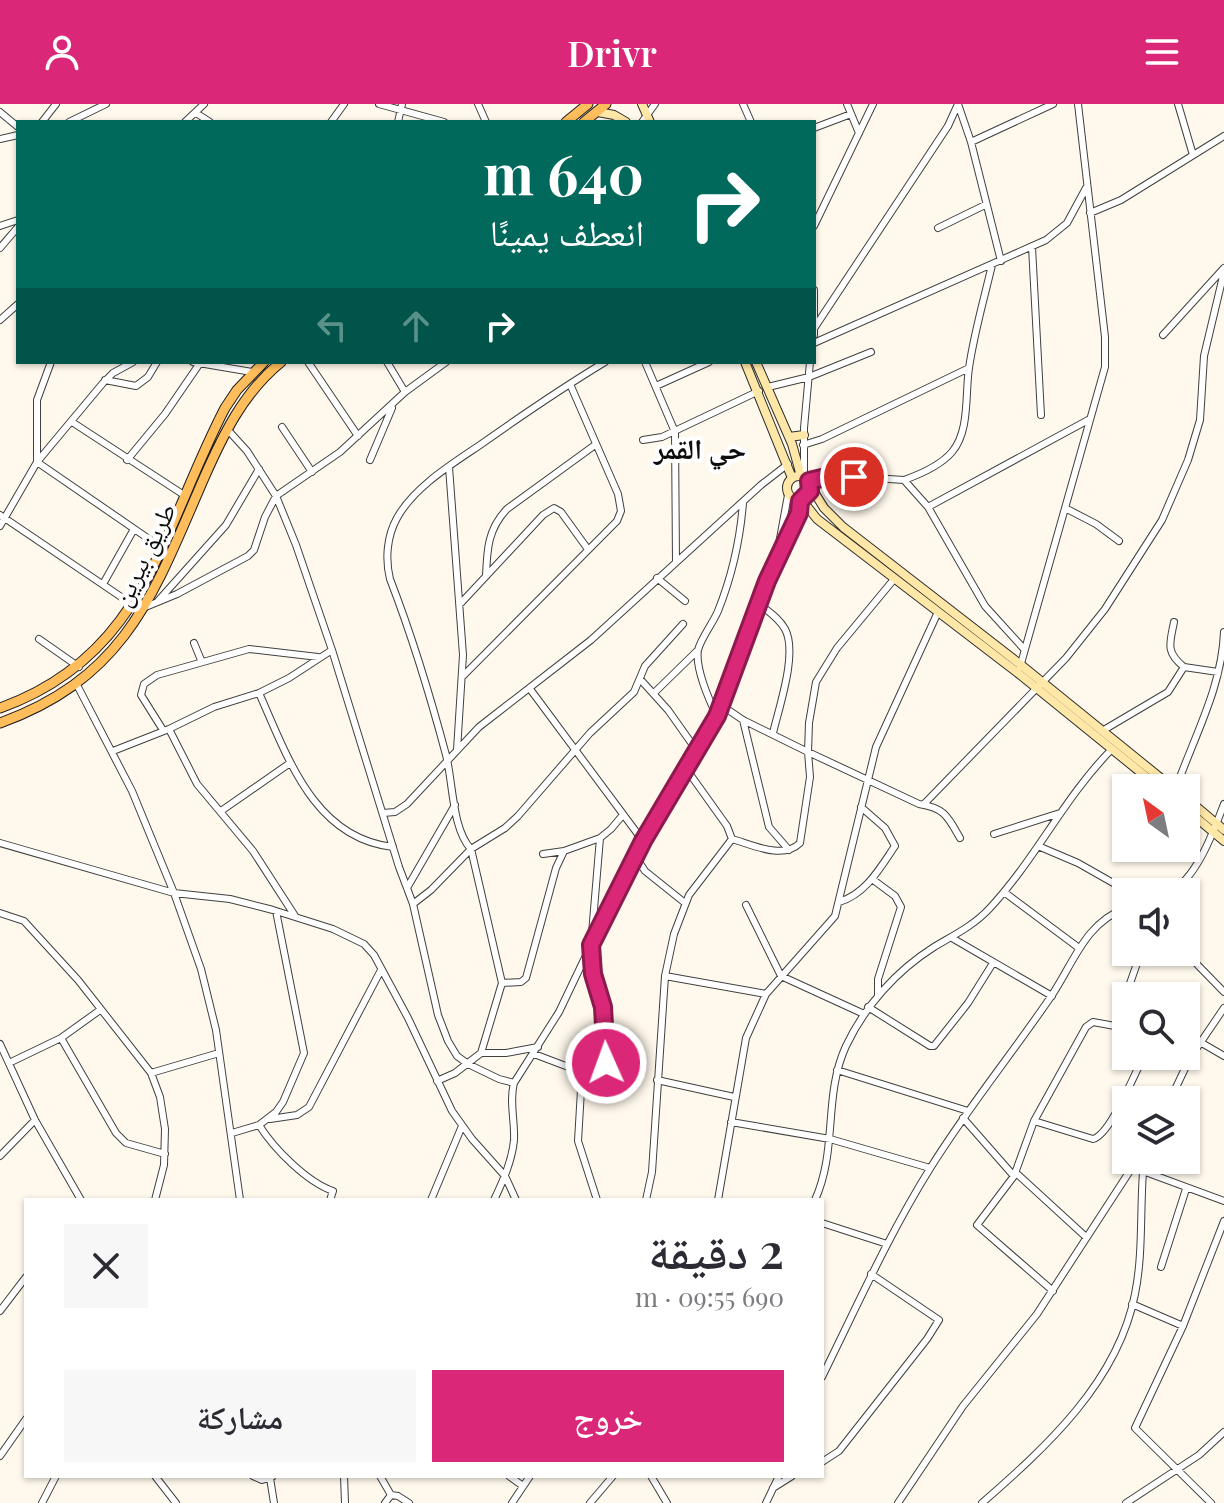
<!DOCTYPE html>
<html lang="ar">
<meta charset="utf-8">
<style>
body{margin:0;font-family:"Playfair Display","Noto Naskh Arabic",serif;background:#f7f7f7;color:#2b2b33;direction:rtl;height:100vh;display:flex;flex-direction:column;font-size:30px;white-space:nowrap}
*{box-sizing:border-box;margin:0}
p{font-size:26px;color:#7c7c81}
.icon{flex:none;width:44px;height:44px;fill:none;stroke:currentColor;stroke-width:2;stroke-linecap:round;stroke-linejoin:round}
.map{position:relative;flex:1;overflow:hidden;direction:ltr}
.details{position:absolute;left:24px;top:1094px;width:800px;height:280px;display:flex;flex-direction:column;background:#fff;border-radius:0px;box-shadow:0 2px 6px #0004;direction:rtl}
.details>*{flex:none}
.guide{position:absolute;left:16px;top:16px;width:800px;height:244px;border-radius:0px;box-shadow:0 2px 6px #0004;direction:rtl;background:#00695c;color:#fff;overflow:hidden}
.needle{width:52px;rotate:327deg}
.tools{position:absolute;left:1112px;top:670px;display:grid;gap:16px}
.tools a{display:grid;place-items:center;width:88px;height:88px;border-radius:0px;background:#fff;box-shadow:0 2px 6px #0004;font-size:40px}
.pin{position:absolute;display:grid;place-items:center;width:68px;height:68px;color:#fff;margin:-34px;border:4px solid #fff;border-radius:50%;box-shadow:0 2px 8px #0007}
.me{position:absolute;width:88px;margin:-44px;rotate:358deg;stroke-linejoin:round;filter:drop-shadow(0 0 6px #0008)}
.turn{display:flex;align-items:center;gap:28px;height:168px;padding:0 40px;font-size:36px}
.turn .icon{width:104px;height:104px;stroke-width:2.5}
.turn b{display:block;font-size:56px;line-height:68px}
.lanes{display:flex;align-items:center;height:76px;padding:0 40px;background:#0003;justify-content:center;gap:40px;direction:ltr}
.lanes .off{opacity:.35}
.round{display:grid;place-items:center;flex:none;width:84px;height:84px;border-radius:0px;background:#f7f7f7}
.overview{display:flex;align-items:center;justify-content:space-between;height:136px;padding:0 40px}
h1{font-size:48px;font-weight:600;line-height:60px}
.button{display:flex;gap:16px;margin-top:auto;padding:16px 40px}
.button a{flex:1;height:92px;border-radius:0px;background:#db2777;color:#fff;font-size:32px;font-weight:600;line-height:92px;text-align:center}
.button a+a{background:#f7f7f7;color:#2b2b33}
header{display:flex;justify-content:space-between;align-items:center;height:104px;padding:0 40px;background:#db2777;color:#fff;font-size:36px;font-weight:600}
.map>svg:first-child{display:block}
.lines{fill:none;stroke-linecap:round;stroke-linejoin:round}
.street-casing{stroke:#404040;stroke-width:8}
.secondary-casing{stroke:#2f2f2f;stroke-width:10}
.primary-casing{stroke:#1e1e1e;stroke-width:11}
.street{stroke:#fff;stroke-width:6}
.secondary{stroke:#ffe7a7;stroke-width:8}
.primary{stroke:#ffbd5c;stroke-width:9}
.route-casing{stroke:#8e194d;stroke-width:20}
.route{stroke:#db2777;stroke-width:14}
.labels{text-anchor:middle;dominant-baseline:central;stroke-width:8;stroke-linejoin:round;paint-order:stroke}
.street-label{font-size:26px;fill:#0d0d0d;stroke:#fff}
.neighbourhood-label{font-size:28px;font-weight:bold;fill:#0d0d0d;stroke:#fff}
</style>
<header><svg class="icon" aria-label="menu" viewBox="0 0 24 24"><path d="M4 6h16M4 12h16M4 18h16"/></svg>Drivr<svg class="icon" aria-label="person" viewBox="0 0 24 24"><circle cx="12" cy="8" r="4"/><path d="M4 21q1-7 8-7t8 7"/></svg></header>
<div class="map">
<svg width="1224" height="1399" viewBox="0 0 1224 1399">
<rect width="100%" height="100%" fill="#fff8ec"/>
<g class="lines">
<defs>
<path id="street" d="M379,0l65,18
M478,0l8,18
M743,0l8,18
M847,0l12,29
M958,0l13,38 30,119
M1178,0l15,51
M0,8l18,15
M196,9l14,9
M42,18l14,-18
M69,18l37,-18
M185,18l19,-18
M331,18l13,-18
M398,18l4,-18
M642,18l13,-18
M814,24l37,-14
M0,35l18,-4
M971,38l82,-38
M1090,109l31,-13 103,-64
M0,122l18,-6
M814,122l59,-122
M938,124l47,-23
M1032,143l9,168
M0,144l18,-21
M814,186v45
M0,216l18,-16
M815,223l133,-201 10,-22
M1163,231l61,-67
M814,239l232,-103 21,-17 19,-35
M51,258l-14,38v62l125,86
M193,258l59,10
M308,258l50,74
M387,258l18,30
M605,258c-43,26 -84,54 -125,83 -28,19 -66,42 -83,73 -10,18 -12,41 -7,61 22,57 40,116 56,176 7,27 6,74 25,94l34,-21 13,-12 72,-83 44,-41 11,-26 38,-42
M645,258l30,70 1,130
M105,276l31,6 12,-9 9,-15
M656,282l53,-24
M768,283l41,-10 62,-25
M72,318l112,73
M282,323l30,45
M227,325l20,22 29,45 20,49 36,105 67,217 14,37 25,111 10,26 9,15 11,8 31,15 15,4 45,-71 32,-67 9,-107 -36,13 -8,17 -30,110 -5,4 -19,1
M643,336l19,-3 97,-46
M803,341l19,-6 147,-71
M127,356l38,-46 35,-51
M370,356l22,-52
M449,363l14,188 -6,95
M804,373v-49l6,-66
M904,376c17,-6 36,-14 48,-28 18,-21 13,-58 17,-84 5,-35 15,-69 23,-103
M809,377l34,-5 61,4 24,27 57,99 39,43
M928,403l162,-88
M1067,405l29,15 23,17
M0,411l133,90
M0,422l37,-64 66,-79 10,-10 20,-11
M777,451l11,-60
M486,472c1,-27 2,-47 21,-67l88,-64
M657,474l28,23
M103,480l31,-55
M158,497l68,-76 33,-56
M461,499l82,-88 11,-7 7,4 26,36
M758,499c10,8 21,15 27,26 13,24 -6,78 -12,104
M143,504l34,-14 71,-38 6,-6 11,-33 11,-21 64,-44 65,-60 41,-30
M1174,518c-4,21 -9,30 10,45
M39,535l40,28
M194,539l7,17
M1020,563l85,-300v-30l-27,-233
M463,572l154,-155 4,-10 -3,-17 -48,-110
M77,581l55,106 42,102 27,76 15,61 24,170
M530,585l113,152
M259,589c28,62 54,145 134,154
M654,589l44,-43
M721,601l22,15 65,32 111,52c26,4 29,13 41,34
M717,612c-8,-16 -22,-48 -19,-66 3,-12 15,-27 20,-39 14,-35 22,-70 25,-108
M743,616l26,107 20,23
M169,625l45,-22 45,-14 30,-15 43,-28
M163,626l-22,-35 3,-11 13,-9 92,-26 69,8
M1102,627l66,-39 16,-25 34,5
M113,647l56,-22 28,55 56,67 42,65
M697,647c34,-59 51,-126 78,-188 8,-21 26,-39 25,-62
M1176,684c18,-51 46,-101 48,-156
M924,700l142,-146 39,-49 57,-89 26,-60 12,-40 4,-64 20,-84
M221,707l69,-48
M383,709l12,-1 12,-8 72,-77 112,-87 170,-155 27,-21
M994,730l66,-21
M600,734l11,-9 11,-13
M732,735c21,6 51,21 68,4l10,-66 -2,-25 1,-29 7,-41 21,-34 58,-70
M0,739l174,50 56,6 43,11 60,19 31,15 10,11 34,63 44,93 20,28 33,37 11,24
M1038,742l40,17 51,29
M471,745l31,134 -21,70
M543,750l21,-3
M635,752l10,15 40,32
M872,775l23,17 6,11 -23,72v16
M407,784l48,-83
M1004,788l75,56
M1169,788c27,-11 45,-62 55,-88
M839,798c27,-8 41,-34 56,-56l-10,-18 -24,-21
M413,800l18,-14 40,-41
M746,801l35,71 83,38
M0,809l24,8 54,59 73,93 9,24 5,32 -1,36 -9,35
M952,834l100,58
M1185,848l39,40
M665,872l101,18
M868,903l62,39h4l34,-43 25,-40
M61,934l55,95 10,10 39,11
M1200,938l24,14
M0,940l35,76 46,80
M534,950l53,20c10,0 14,-2 19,-11l-3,-56 -10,-33 -2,-29 52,-104 54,-90 -29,-41 -28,-31
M9,959l52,-25 39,-28
M837,966l131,41
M151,969l68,-20
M582,969l-4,68 19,59
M657,976l77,17
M437,977l18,-8 26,-20h25l32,-6
M1170,996l20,-42 34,-50
M963,1014l50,57
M270,1015l27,-4 12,-8 72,-137
M1034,1017l59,18c18,-5 41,-65 51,-83
M731,1018l99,17 100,29
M259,1021l17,-13 7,-10 21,-49 -28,-142
M232,1029l27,-8c15,24 48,57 74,66l-3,9
M0,1052l35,-36
M1140,1066l84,31
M1015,1068l71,65
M431,1096l31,-74
M494,1096c9,-19 18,-39 20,-60 1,-20 -5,-38 0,-57
M646,1096l6,-28 13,-196 9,-42 15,-39 43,-56 -5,-13 -40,-56
M718,1096l28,-162 20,-44 69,-78 41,-169 62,-135
M815,1096c23,-51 8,-104 31,-154 19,-40 50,-75 88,-99 20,-12 39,-21 55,-38 46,-49 75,-111 122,-159
M822,1119l65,21
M1161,1163l25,-78
M1053,1187l-76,-66 37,-49 20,-55 52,-94 7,-5 22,4 26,-74
M1132,1200l51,22
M0,1207l26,-34
M822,1273c35,-71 67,-143 109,-210 36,-58 80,-112 119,-169 23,-33 34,-75 76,-90
M0,1352l26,-37
M822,1358l17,-11 88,-112 12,-19 -68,-46
M155,1372l21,27
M253,1372l9,4 10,-3
M344,1372l1,27
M380,1372l11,19
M509,1372l14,10
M651,1372l16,27
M270,1374l4,25
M773,1384l19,-12
M42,1399l14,-27
M385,1399l6,-8 7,1 11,7
M512,1399l18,-27
M590,1399l23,-27
M766,1399l13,-27
M898,1399l65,-97 74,-92 100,-154
M982,1399c64,-56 136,-121 153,-209 8,-39 5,-82 8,-122
M1126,1399l73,-48 25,-23
M1211,1399l-76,-75 48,-102 41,-105"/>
<path id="secondary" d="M642,0l8,18
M598,8l16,3 12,7
M745,258l47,116
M756,258l36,82 9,32
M789,333l15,-2
M787 384a12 12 0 1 1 24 0a12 12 0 1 1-24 0Z
M811,383l13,21 19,19 178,138 152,123
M802,396l15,19 201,154 142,115
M1186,694l38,32
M1186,705l38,32"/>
<path id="primary" d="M566,18l22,-18
M584,18l22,-18
M0,604c146,-52 161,-177 225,-300l12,-18 27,-28
M0,619c127,-46 154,-130 204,-245 19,-43 39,-85 77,-116"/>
</defs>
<!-- street casing -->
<use href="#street" class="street-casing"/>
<!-- secondary casing -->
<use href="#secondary" class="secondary-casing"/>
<!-- primary casing -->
<use href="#primary" class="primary-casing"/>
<!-- street -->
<use href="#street" class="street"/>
<!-- secondary -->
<use href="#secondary" class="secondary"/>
<!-- primary -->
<use href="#primary" class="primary"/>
</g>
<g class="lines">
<defs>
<path id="route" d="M606,959l-3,-56 -10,-33 -2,-29 52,-104 74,-125 50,-135 32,-68 1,-12 10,-10 -1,-10 17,-4h28"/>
</defs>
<!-- route casing -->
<use href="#route" class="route-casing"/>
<!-- route -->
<use href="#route" class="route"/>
</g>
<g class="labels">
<!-- street labels -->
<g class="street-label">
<text transform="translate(143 450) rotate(-64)">طريق بيرين</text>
</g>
<!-- neighbourhood labels -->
<g class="neighbourhood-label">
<text x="700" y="343">حي القمر</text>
</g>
</g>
</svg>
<div class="tools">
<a><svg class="needle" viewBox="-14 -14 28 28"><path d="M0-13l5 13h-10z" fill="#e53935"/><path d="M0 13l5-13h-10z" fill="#7c7c81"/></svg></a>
<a><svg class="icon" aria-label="sound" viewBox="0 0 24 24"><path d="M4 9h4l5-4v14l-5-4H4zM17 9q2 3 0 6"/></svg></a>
<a><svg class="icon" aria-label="search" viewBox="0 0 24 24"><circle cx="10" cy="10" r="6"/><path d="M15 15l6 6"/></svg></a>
<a><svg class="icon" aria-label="layers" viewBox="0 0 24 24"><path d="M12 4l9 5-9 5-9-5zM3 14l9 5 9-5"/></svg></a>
</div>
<div class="pin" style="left:854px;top:373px;background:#d93025"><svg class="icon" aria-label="arrive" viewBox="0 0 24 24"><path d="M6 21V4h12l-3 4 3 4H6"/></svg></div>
<svg class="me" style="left:606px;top:959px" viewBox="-20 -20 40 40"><circle r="17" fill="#db2777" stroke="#fff" stroke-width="3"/><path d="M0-11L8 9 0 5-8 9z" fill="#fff"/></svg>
<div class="guide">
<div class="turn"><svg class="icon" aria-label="right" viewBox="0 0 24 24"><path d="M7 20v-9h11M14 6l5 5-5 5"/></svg><div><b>640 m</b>انعطف يمينًا</div></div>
<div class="lanes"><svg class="icon off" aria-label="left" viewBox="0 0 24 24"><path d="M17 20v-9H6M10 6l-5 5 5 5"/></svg><svg class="icon off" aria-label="ahead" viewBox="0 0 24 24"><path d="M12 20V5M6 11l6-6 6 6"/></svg><svg class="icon" aria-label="right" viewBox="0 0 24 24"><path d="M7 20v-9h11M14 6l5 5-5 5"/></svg></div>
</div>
<section class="details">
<div class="overview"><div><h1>2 دقيقة</h1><p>690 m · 09:55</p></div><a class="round"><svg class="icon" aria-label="close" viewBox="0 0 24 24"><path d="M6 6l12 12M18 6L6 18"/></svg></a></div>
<div class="button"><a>خروج</a><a>مشاركة</a></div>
</section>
</div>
